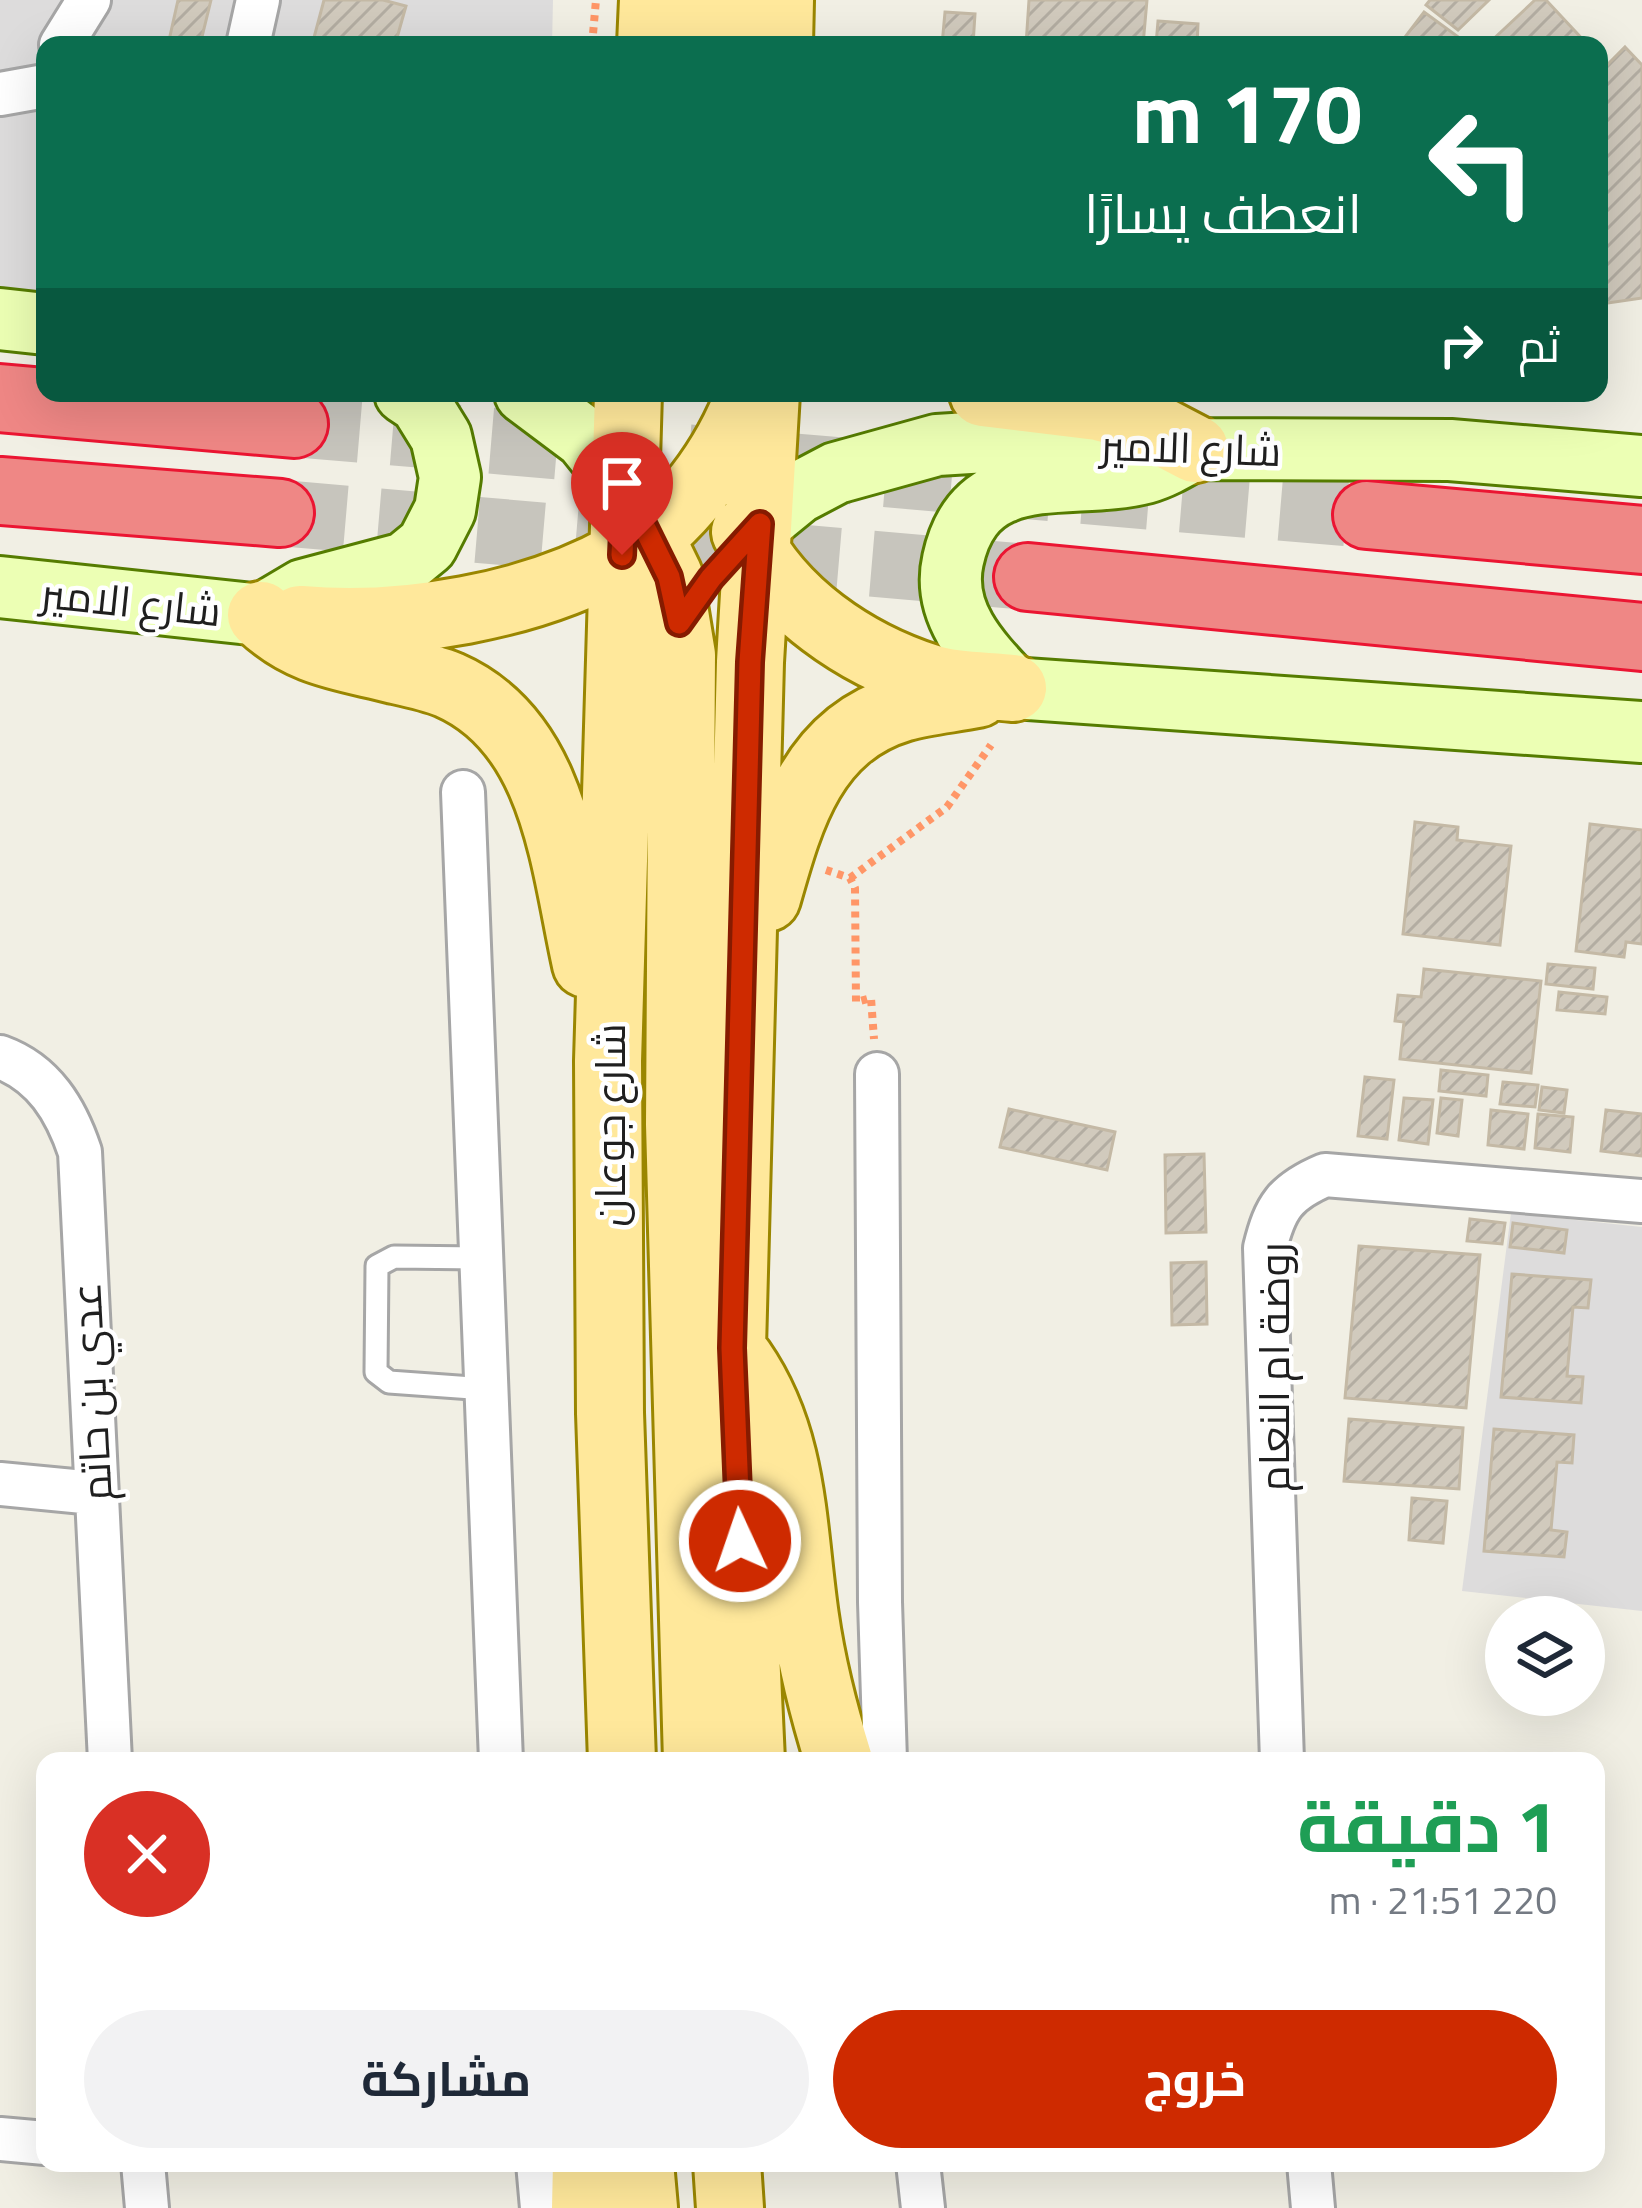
<!DOCTYPE html>
<html lang="ar">
<meta charset="utf-8">
<style>
body{margin:0;font-family:"Titillium Web",Cairo,sans-serif;background:#f2f2f3;color:#1f2937;direction:rtl;height:100vh;display:flex;flex-direction:column;font-size:45px;white-space:nowrap}
*{box-sizing:border-box;margin:0}
p{font-size:39px;color:#747a83}
.icon{flex:none;width:66px;height:66px;fill:none;stroke:currentColor;stroke-width:2;stroke-linecap:round;stroke-linejoin:round}
.map{position:relative;flex:1;overflow:hidden;direction:ltr}
.sheet{position:absolute;left:36px;top:1752px;width:1569px;height:420px;display:flex;flex-direction:column;background:#fff;border-radius:24px;box-shadow:0 12px 48px #0002;direction:rtl}
.sheet>*{flex:none}
.guide{position:absolute;left:36px;top:36px;width:1572px;height:366px;border-radius:24px;box-shadow:0 12px 48px #0002;direction:rtl;background:#0b6e4f;color:#fff;overflow:hidden}
.buttons{position:absolute;left:1485px;top:1596px;display:grid;gap:24px}
.buttons a{display:grid;place-items:center;width:120px;height:120px;border-radius:50%;background:#fff;box-shadow:0 12px 48px #0002;font-size:60px}
.pin{position:absolute;display:grid;place-items:center;width:102px;height:102px;color:#fff;margin:-123px -51px;border-radius:50% 50% 50% 0;rotate:-45deg;box-shadow:0 0 12px #0007}
.pin .icon{rotate:45deg}
.me{position:absolute;width:132px;margin:-66px;rotate:357deg;stroke-linejoin:round;filter:drop-shadow(0 0 9px #0008)}
.turn{display:flex;align-items:center;gap:42px;height:252px;padding:0 48px;font-size:54px}
.turn .icon{width:156px;height:156px;stroke-width:2.5}
.turn b{display:block;font-size:84px;line-height:102px}
.then{display:flex;align-items:center;height:114px;padding:0 48px;background:#0003;gap:24px;font-size:45px}
.round{display:grid;place-items:center;flex:none;width:126px;height:126px;border-radius:63px;background:#f2f2f3}
.head{display:flex;align-items:center;justify-content:space-between;height:204px;padding:0 48px}
h1{font-size:72px;font-weight:700;line-height:90px;color:#1e9e55}
.cta{display:flex;gap:24px;margin-top:auto;padding:24px 48px}
.cta a{flex:1;height:138px;border-radius:72px;background:#ce2a00;color:#fff;font-size:48px;font-weight:700;line-height:138px;text-align:center}
.cta a+a{background:#f2f2f3;color:#1f2937}
.map>svg:first-child{display:block}
.residential{fill:#dddcdc}
.building{fill:url(#building-hatch);stroke:#c4b9a5;stroke-width:3}
.lines{fill:none;stroke-linecap:round;stroke-linejoin:round}
.highway-tunnel{stroke:#c7c5bd;stroke-width:66;stroke-dasharray:66 33;stroke-linecap:butt}
.lane-casing{stroke:#a6a6a6;stroke-width:27}
.street-casing{stroke:#a6a6a6;stroke-width:48}
.secondary-casing{stroke:#557c00;stroke-width:66}
.primary-casing{stroke:#9a8600;stroke-width:72}
.highway-casing{stroke:#eb1532;stroke-width:72}
.path{stroke:#ff9667;stroke-width:8;stroke-dasharray:6 6;stroke-linecap:butt}
.lane{stroke:#fff;stroke-width:21}
.street{stroke:#fff;stroke-width:42}
.secondary{stroke:#ecffb4;stroke-width:60}
.primary{stroke:#ffe89b;stroke-width:66}
.highway{stroke:#ef8785;stroke-width:66}
.route-casing{stroke:#861b00;stroke-width:30}
.route{stroke:#ce2a00;stroke-width:21}
.labels{text-anchor:middle;dominant-baseline:central;stroke-width:9;stroke-linejoin:round;paint-order:stroke}
.street-label{font-size:42px;fill:#1f1f1f;stroke:#fff}
</style>
<div class="map">
<svg width="1642" height="2208" viewBox="0 0 1642 2208">
<defs>
<pattern id="building-hatch" width="6" height="6" patternUnits="userSpaceOnUse" patternTransform="scale(3)"><rect width="6" height="6" fill="#d1cabd"/><path d="M-1 1l2-2M0 6l6-6M5 7l2-2" fill="none" stroke="#b3ada2"/></pattern>
</defs>
<rect width="100%" height="100%" fill="#f1efe4"/>
<!-- residential -->
<path class="residential" d="M0,0h553l-1,45h-507v252l-45,-3z
M1511,1213l131,14v384l-180,-20z"/>
<!-- building -->
<path class="building" d="M178,0h33l-11,45h-32z
M324,0h59l23,6 -11,39h-83z
M1029,0h118l-4,45h-117z
M1430,0h59l-31,30 -32,-25z
M1535,0h11l42,45h-101z
M945,12l30,2 -2,31h-31z
M1424,12l33,24 -10,9h-48z
M1158,21l40,3 -1,21h-41z
M1625,47l17,18v233l-34,5 -9,-4v-243l8,9z
M1415,822l43,5 -1,13 54,6 -11,99 -97,-11z
M1590,824l52,6v114l-16,-2 -2,15 -48,-6z
M1548,964l47,4 -2,21 -47,-5z
M1424,969l117,12 -10,92 -131,-14 4,-37 -9,-1 3,-26 23,2z
M1559,992l48,5 -2,17 -48,-4z
M1441,1070l47,5 -2,21 -47,-5z
M1365,1077l29,3 -7,59 -29,-3z
M1503,1082l35,3 -3,22 -35,-3z
M1542,1087l25,3 -3,23 -25,-3z
M1404,1098l29,2 -5,44 -29,-4z
M1441,1098l21,2 -4,36 -21,-3z
M1009,1109l106,23 -8,38 -107,-23z
M1491,1110l37,4 -4,35 -36,-4z
M1606,1110l36,4v42l-41,-5z
M1538,1114l35,3 -3,35 -35,-4z
M1204,1154l2,78 -40,1 -1,-78z
M1470,1219l35,4 -3,21 -35,-3z
M1513,1223l54,7 -3,23 -54,-6z
M1359,1246l121,9 -14,153 -121,-10z
M1206,1262l1,62 -35,1 -1,-62z
M1512,1274l79,6 -3,28 -15,-1 -6,69 16,1 -2,26 -80,-6z
M1349,1419l114,9 -4,61 -115,-8z
M1494,1429l80,6 -2,28 -15,-1 -6,68 16,2 -3,25 -80,-6z
M1412,1498l35,3 -4,42 -34,-3z"/>
<g class="lines">
<!-- highway-tunnel -->
<path class="highway-tunnel" d="M294,424l1073,91
M280,513l748,64"/>
<defs>
<path id="lane" d="M481,1258l-87,-1 -17,9 -1,106 13,10 97,7"/>
<path id="street" d="M61,45l28,-45
M248,45l10,-45
M0,94l45,-8
M463,792l38,969
M0,1057c44,16 66,53 80,95l30,609
M877,1074l3,528 5,159
M0,1484l94,9
M1282,1761l-17,-513c10,-41 20,-56 60,-73l317,26
M0,2139l45,4
M143,2163l4,45
M538,2163l4,45
M918,2163l5,45
M1309,2163l4,45"/>
<path id="secondary" d="M0,319l45,5
M525,393l60,45 40,50
M1195,449c-16,9 -32,19 -50,24 -74,19 -170,-16 -192,87 -12,53 26,92 60,128l629,44
M760,524l38,-31 38,-20 101,-28 65,-4 193,8 255,1 192,16
M0,587l261,28 42,-25 102,-27 22,-18 18,-35 5,-33 -9,-40 -21,-34 -15,-10"/>
<path id="primary" d="M651,45l2,-45
M714,45l3,-45
M779,45l1,-45
M983,393l115,14 32,8 65,34
M630,496l39,80 13,79 -3,469 18,637
M745,532c36,72 110,122 185,146 25,8 57,7 83,10
M261,615c40,39 83,42 134,55 18,4 37,8 54,15 107,47 115,180 137,279
M300,619c104,9 230,-12 321,-63 59,-34 106,-100 129,-163
M767,898c23,-81 45,-163 135,-190 24,-7 50,-9 75,-14
M741,1361c54,78 51,166 64,256 7,50 19,96 34,144
M622,1761l-12,-348 -2,-352 20,-668
M751,1761l-19,-413 18,-686 16,-269
M640,2163l4,45
M727,2163l3,45
M585,2208l1,-45"/>
<path id="highway" d="M0,398l294,26
M0,491l280,22
M1367,515l275,25
M1028,577l614,60"/>
</defs>
<!-- lane casing -->
<use href="#lane" class="lane-casing"/>
<!-- street casing -->
<use href="#street" class="street-casing"/>
<!-- secondary casing -->
<use href="#secondary" class="secondary-casing"/>
<!-- primary casing -->
<use href="#primary" class="primary-casing"/>
<!-- highway casing -->
<use href="#highway" class="highway-casing"/>
<!-- path -->
<path class="path" d="M592,45l4,-45
M826,870l24,8 5,10 1,114 15,-4 3,41
M850,878l97,-71 44,-62"/>
<!-- lane -->
<use href="#lane" class="lane"/>
<!-- street -->
<use href="#street" class="street"/>
<!-- secondary -->
<use href="#secondary" class="secondary"/>
<!-- primary -->
<use href="#primary" class="primary"/>
<!-- highway -->
<use href="#highway" class="highway"/>
</g>
<g class="lines">
<defs>
<path id="route" d="M622,555l3,-67 44,89 10,46 32,-45 49,-54 -10,138 -18,686 8,193"/>
</defs>
<!-- route casing -->
<use href="#route" class="route-casing"/>
<!-- route -->
<use href="#route" class="route"/>
</g>
<g class="labels">
<!-- street labels -->
<g class="street-label">
<text transform="translate(1191 447) rotate(2)">شارع الامير</text>
<text transform="translate(131 601) rotate(6)">شارع الامير</text>
<text transform="translate(609 1125) rotate(-90)">شارع جوعان</text>
<text transform="translate(1273 1367) rotate(-90)">روضة ام النعام</text>
<text transform="translate(90 1392) rotate(-93)">عدي بن حاتم</text>
</g>
</g>
</svg>
<div class="buttons">
<a><svg class="icon" aria-label="layers" viewBox="0 0 24 24"><path d="M12 4l9 5-9 5-9-5zM3 14l9 5 9-5"/></svg></a>
</div>
<div class="pin" style="left:622px;top:555px;background:#d93025"><svg class="icon" aria-label="arrive" viewBox="0 0 24 24"><path d="M6 21V4h12l-3 4 3 4H6"/></svg></div>
<svg class="me" style="left:740px;top:1541px" viewBox="-20 -20 40 40"><circle r="17" fill="#ce2a00" stroke="#fff" stroke-width="3"/><path d="M0-11L8 9 0 5-8 9z" fill="#fff"/></svg>
<div class="guide">
<div class="turn"><svg class="icon" aria-label="left" viewBox="0 0 24 24"><path d="M17 20v-9H6M10 6l-5 5 5 5"/></svg><div><b>170 m</b>انعطف يسارًا</div></div>
<div class="then">ثم<svg class="icon" aria-label="right" viewBox="0 0 24 24"><path d="M7 20v-9h11M14 6l5 5-5 5"/></svg></div>
</div>
<section class="sheet">
<div class="head"><div><h1>1 دقيقة</h1><p>220 m · 21:51</p></div><a class="round" style="background:#d93025;color:#fff"><svg class="icon" aria-label="close" viewBox="0 0 24 24"><path d="M6 6l12 12M18 6L6 18"/></svg></a></div>
<div class="cta"><a>خروج</a><a>مشاركة</a></div>
</section>
</div>
